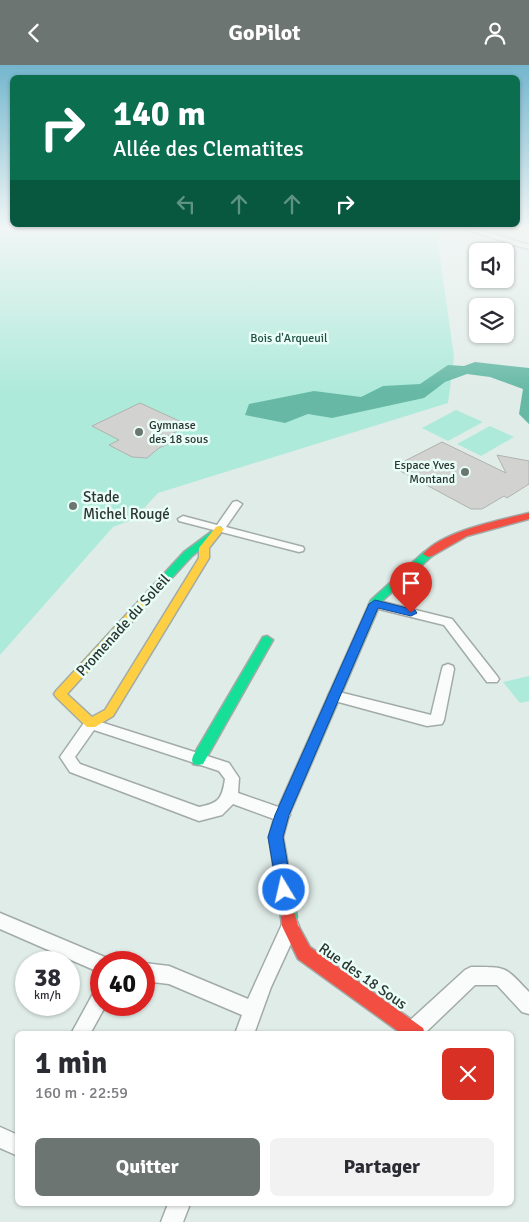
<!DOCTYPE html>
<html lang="fr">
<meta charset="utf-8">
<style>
body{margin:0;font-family:Signika,sans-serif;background:#f2f2f3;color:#2b2b33;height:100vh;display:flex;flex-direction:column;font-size:19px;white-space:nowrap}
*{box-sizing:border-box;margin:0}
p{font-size:16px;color:#7c7c81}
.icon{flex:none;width:28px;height:28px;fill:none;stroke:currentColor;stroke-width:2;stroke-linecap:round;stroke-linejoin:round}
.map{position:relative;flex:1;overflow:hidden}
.side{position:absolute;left:15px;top:966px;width:499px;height:175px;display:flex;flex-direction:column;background:#fff;border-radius:8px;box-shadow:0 1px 4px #0004}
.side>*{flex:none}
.guide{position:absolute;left:10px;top:10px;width:510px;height:152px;border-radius:8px;box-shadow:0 1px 4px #0004;background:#0b6e4f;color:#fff;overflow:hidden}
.tools{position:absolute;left:469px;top:178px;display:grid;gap:10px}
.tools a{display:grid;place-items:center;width:45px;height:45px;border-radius:8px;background:#fff;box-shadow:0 1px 4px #0004;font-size:25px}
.speed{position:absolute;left:15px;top:886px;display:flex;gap:10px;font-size:25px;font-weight:700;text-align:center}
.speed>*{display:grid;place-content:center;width:65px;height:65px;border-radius:50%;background:#fff;box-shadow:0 1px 4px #0004;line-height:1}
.speed small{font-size:12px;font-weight:400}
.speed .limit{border:8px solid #d22;background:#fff;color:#111}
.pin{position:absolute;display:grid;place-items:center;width:42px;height:42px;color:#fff;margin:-51px -21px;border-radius:50% 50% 50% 0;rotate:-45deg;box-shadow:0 0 5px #0007}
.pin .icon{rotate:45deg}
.me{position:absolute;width:55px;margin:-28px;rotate:351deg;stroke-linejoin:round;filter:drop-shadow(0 0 4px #0008)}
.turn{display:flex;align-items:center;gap:18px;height:105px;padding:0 20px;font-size:22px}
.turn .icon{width:65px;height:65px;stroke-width:2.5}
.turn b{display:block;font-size:35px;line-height:42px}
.lanes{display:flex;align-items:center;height:48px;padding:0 20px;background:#0003;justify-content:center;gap:25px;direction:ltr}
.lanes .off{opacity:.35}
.round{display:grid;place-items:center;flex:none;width:52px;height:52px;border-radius:8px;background:#f2f2f3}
.overview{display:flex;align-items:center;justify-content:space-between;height:85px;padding:0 20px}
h1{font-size:30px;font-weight:800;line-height:38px}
.action{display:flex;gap:10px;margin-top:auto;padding:10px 20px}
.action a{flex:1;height:58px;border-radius:8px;background:#6c7572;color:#fff;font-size:20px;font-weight:800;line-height:58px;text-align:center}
.action a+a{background:#f2f2f3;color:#2b2b33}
header{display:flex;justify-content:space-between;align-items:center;height:65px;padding:0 20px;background:#6c7572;color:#fff;font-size:22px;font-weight:800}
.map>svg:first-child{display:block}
.green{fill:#aeeada}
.water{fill:#67b9a6}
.building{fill:#d2d3d1;stroke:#b0b2af}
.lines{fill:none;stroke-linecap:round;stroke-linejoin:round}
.street-casing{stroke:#a2aba8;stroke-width:3}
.fast-casing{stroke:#a2aba8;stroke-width:3}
.slow-casing{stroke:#a2aba8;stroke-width:3}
.jam-casing{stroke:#a2aba8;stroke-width:3}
.street{fill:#fafcfc;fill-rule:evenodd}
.fast{fill:#16e098;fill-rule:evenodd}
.slow{fill:#ffcf43;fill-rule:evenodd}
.jam{fill:#f24e42;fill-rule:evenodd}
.route{fill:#1a73e8;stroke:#114b97}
.poi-dot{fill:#6c7572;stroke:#e8fef7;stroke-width:2}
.labels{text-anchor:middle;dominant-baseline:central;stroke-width:5;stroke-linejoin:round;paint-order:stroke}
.far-park-label{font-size:12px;fill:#204e42;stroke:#e8fef7}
.far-poi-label{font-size:12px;fill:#2d3533;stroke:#e8fef7;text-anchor:start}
.poi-label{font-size:15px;fill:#2d3533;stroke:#e8fef7;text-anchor:start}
.street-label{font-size:15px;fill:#2d3533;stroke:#e8fef7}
</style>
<header><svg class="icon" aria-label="back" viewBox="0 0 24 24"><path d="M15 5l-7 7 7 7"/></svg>GoPilot<svg class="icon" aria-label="person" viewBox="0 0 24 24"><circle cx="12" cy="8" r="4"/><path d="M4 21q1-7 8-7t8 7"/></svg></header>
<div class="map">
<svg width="529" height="1157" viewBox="0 0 529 1157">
<rect width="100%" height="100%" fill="#e0ece8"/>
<!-- green -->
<path class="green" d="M0,164h436l18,128 -6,46 -290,90 -24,26 -21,8 -113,128z
M456,345l27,12 -35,19 -26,-13z
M490,361l24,11 -33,19 -24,-12z
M529,611v25l-9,2 -17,-21z"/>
<!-- water -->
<path class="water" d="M475,297l54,6v56l-10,-10 4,-25 -33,-12 -23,-3 -22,8 -21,16 -92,20 -24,-4 -23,9 -40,-8 4,-11 65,-13 47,6 22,-11 37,-2 28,-19 16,1z"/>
<!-- building -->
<path class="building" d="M140,338l48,22 -22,12 9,4 -16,7 -12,10 -15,-1 -23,-12 10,-5 -27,-14z
M442,377l64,31 -9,-18 32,6v23l-22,14 -3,-2 -22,13h-11l-78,-42z"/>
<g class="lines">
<defs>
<path id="street" d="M466,164h10l53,16v4l-14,-4 -19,6h-8l21,-8z
M515,164h14v3z
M237,436l5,3 -16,23 77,20 1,2 -1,2 -4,1 -120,-31 -1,-2 5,-3 34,9 16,-23z
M375,535l77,19 45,57 2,3 -2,3h-10l-43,-57 -73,-18 -2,-3 2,-3z
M448,599l5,2 1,3 -10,51 -2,4 -15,2 -92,-25 -5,-1 -2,-4 2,-4 5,-1 96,24 11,-46 1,-3z
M91,654l138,44 10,15 -1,15 49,17 3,5 -3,5 -5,2 -49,-18 -11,11 -23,6 -129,-49 -10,-15 26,-37zM94,665l125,41 6,8c-3,20 -6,24 -26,28l-119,-43 -5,-7z
M0,848l107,45 2,5h-8v10l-101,-44z
M290,853l6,2 3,6 -28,61 -17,47h-19l7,-19 -73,-31 -25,-3v-18l25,3 79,33 36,-79z
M471,902c37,0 33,-1 58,25v22l-7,-2 -25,-27h-22l-51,49h-18l-1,-4 2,-7 58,-53z
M101,922v18h5l-16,29h-19l24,-44z
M0,1062l18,8v21l-18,-8z
M168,1139h22l-7,18h-22z"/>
<path id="fast" d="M219,461l3,1v4l-30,25 -35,38h-8l-1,-2 1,-2 35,-38z
M428,486l5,3 -1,2 -51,46 -92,213 -6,22 14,80 -3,5 -5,2 -5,-2 -3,-5 -12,-80 6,-22 96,-215 53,-48z
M267,571l6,4 -70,124 -5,1 -5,-1 -1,-4 1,-4 70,-119z"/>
<path id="slow" d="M219,461l5,3 -15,19v10l-96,158 -18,11h-8l-31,-30 -2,-3 2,-3 93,-101h8l1,2 -1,2 -90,100 25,23 13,-7 94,-152v-10l17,-21z"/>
<path id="jam" d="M529,448v6l-62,17 -35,20 -4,1 -5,-3c20,-23 77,-34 106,-41z
M289,845l5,2 4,13 12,22 113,81 2,6h-23l-104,-75 -16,-33 -1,-9 3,-5z"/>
</defs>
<!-- street casing -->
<use href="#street" class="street-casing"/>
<!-- fast casing -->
<use href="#fast" class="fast-casing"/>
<!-- slow casing -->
<use href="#slow" class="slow-casing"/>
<!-- jam casing -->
<use href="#jam" class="jam-casing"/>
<!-- street -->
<use href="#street" class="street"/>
<!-- fast -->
<use href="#fast" class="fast"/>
<!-- slow -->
<use href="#slow" class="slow"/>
<!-- jam -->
<use href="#jam" class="jam"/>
</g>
<!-- sky -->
<linearGradient id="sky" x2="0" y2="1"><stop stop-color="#74b6ce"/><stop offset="0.5" stop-color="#f1f6f5"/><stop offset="1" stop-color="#f1f6f5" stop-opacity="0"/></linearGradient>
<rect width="529" height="326" fill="url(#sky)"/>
<!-- route -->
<path class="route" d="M375,535l40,10 2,3 -6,3 -33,-8 -89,207 -6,22 9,53 -2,5 -6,2 -5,-2 -2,-5 -9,-53 7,-22 94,-211z"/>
<!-- markers -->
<g class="poi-dot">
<circle cx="139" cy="367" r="5"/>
<circle cx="465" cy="407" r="5"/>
<circle cx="73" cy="441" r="5"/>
</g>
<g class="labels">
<!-- far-park labels -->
<g class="far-park-label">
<text x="289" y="273">Bois d'Arqueuil</text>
</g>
<!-- far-poi labels -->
<g class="far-poi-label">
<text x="149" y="360">Gymnase<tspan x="149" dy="14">des 18 sous</tspan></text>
<text x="455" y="400" text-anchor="end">Espace Yves<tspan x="455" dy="14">Montand</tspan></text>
</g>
<!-- poi labels -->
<g class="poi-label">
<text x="83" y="432">Stade<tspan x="83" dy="17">Michel Rougé</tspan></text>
</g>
<!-- street labels -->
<g class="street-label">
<text transform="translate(123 560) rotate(-48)">Promenade du Soleil</text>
<text transform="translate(363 911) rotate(35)">Rue des 18 Sous</text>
</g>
</g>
</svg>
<div class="tools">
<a><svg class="icon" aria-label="sound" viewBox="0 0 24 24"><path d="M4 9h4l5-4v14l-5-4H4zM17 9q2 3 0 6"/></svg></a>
<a><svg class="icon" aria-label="layers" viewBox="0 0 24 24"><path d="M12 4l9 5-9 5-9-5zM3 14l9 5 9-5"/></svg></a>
</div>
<div class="speed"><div>38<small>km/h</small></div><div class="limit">40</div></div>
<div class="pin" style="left:411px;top:548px;background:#d93025"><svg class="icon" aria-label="arrive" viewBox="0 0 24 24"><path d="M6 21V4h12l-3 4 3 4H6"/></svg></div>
<svg class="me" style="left:284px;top:825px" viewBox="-20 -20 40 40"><circle r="17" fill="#1a73e8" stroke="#fff" stroke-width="3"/><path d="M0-11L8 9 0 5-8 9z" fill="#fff"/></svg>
<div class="guide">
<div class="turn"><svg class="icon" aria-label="right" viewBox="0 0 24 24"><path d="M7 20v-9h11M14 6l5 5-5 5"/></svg><div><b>140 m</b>Allée des Clematites</div></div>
<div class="lanes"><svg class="icon off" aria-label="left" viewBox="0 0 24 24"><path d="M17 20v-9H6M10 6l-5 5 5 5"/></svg><svg class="icon off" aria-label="ahead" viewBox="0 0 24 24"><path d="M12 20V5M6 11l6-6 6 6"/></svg><svg class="icon off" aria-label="ahead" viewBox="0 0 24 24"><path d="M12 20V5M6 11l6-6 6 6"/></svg><svg class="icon" aria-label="right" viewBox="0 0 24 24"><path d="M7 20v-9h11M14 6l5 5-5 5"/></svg></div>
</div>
<section class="side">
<div class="overview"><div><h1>1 min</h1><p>160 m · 22:59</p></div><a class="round" style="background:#d93025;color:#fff"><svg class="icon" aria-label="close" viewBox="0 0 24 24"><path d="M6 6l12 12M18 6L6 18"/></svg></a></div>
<div class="action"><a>Quitter</a><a>Partager</a></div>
</section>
</div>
